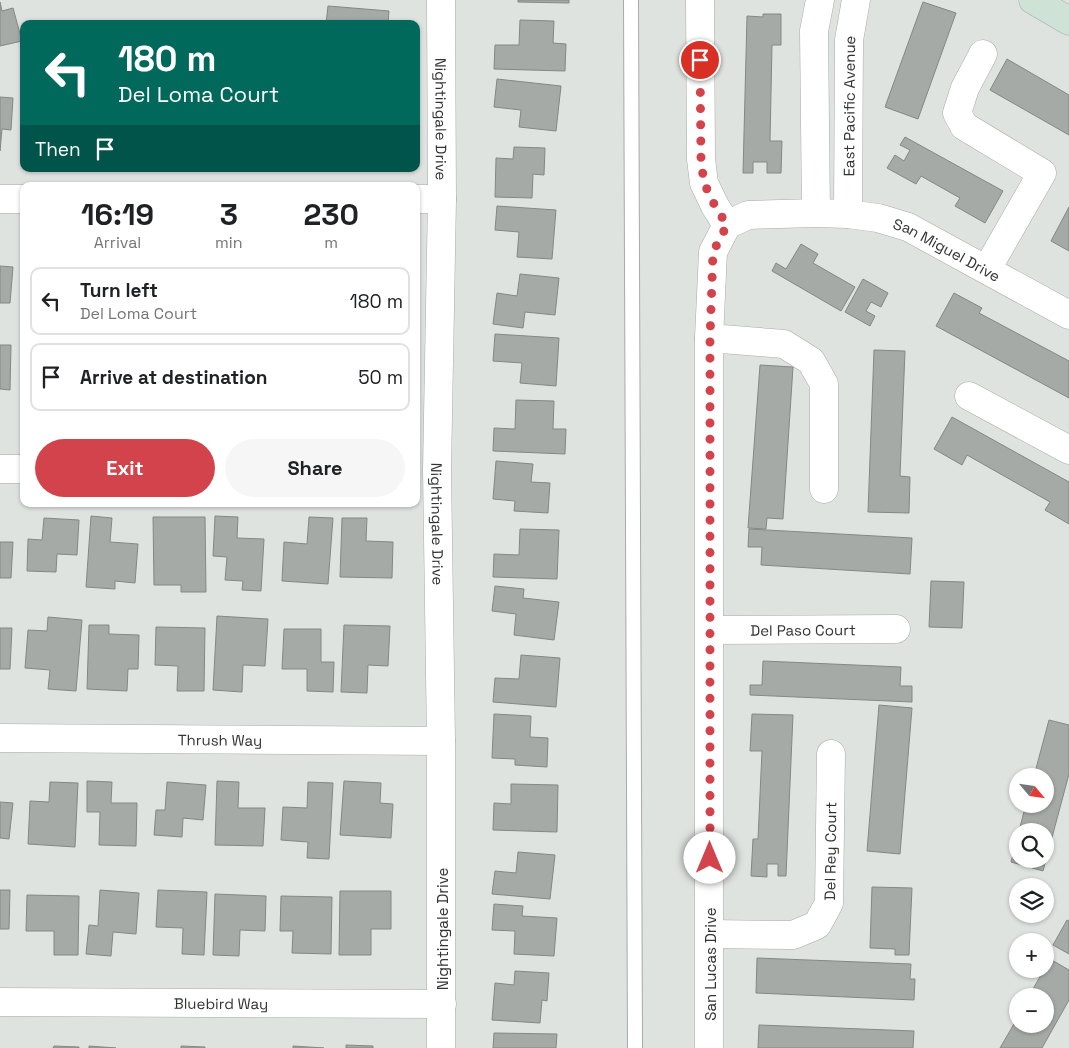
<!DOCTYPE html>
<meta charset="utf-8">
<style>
body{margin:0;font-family:"Space Grotesk",sans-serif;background:#f6f6f6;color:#202124;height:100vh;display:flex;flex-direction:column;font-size:19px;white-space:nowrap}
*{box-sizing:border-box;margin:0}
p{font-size:16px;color:#757577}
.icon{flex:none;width:28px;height:28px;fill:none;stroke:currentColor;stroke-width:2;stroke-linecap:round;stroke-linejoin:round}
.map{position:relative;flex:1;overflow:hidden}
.drawer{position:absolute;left:20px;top:182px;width:400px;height:325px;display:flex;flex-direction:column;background:#fff;border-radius:10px;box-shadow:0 1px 4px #0004}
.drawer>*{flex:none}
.top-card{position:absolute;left:20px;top:20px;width:400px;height:152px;border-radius:10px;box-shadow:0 1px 4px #0004;background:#00695c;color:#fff;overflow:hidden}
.needle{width:32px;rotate:119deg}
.fabs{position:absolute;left:1009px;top:768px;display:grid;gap:10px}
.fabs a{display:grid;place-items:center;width:45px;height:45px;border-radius:50%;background:#fff;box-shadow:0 1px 4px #0004;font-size:25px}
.pin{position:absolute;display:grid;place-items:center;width:42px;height:42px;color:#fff;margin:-21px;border:2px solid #fff;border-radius:50%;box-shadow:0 1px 5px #0007}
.me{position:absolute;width:55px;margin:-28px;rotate:0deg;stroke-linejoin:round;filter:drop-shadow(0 0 4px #0008)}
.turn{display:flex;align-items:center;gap:18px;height:105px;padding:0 15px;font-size:22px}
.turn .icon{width:65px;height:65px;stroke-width:2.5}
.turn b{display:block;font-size:35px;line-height:42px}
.then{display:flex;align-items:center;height:48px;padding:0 15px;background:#0003;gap:10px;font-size:19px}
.eta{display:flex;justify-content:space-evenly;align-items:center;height:85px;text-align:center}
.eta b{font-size:30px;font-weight:700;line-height:35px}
.cta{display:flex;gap:10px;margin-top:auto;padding:10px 15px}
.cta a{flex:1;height:58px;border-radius:30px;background:#d3434b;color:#fff;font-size:20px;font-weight:700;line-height:58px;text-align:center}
.cta a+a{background:#f6f6f6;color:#202124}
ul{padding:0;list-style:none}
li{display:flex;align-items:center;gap:15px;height:68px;margin:0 10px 8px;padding:0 5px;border:2px solid #e0e0e0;border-radius:10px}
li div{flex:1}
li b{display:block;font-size:19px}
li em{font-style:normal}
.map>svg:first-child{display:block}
.building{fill:#a5aaa7;stroke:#848885}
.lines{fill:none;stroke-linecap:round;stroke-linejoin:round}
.lane-casing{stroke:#a7aba8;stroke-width:16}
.street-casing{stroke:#a7aba8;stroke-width:29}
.secondary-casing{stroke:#a7aba8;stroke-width:29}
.lane{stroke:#fff;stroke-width:14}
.street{stroke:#fff;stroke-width:28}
.secondary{stroke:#cee3d6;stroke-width:28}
.route{stroke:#d3434b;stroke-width:9;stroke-dasharray:0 16.2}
.labels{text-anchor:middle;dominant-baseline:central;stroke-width:4.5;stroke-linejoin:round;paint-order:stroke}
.street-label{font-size:15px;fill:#313331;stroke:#fff}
</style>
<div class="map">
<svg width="1069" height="1048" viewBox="0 0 1069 1048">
<rect width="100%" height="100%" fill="#dfe3e0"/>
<!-- building -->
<path class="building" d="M518,0h51v3l-51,-1z
M0,2l2,9 11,-3 9,33 -22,5z
M923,2l33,11 -38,106 -33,-12z
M328,6l61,5 -1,13h-62z
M763,14h18v31h-9l-2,96h12l-1,32h-14v-11h-14v11h-10l4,-157 16,1z
M520,20l34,1 -1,22 13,1 -1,27 -71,-2 1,-24h24z
M1007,59l62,36v40l-79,-45z
M497,79l64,7 -5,45 -37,-4 2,-17 -27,-3z
M0,97l13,1 -2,32 -9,-1 -2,22z
M905,137l98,54 -18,32 -30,-17 5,-8 -39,-22 -5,8 -29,-16 8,-13 9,6 6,-11 -10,-5z
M514,147l31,1 -1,27 -11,-1 -1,24 -37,-1 1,-39 17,1z
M497,206l59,4 -4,49 -35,-2 2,-25 -24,-2z
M1069,207v44l-18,-10z
M801,244l17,10 -5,9 42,24 -14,24 -69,-40 4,-8 10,6z
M0,266l13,1 -3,36h-10z
M520,274l39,4 -4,37 -30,-3 -2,16 -30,-4 4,-31 20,3z
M863,279l25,14 -7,14 -10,-5 -5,9 9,5 -5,10 -25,-14z
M954,293l28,15 -3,5 90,48v37l-133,-72z
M495,334l64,4 -3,48 -36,-3 2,-20 -29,-2z
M0,345h11l-1,45 -10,-1z
M874,350l31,1 -5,125 10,1 -1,36 -41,-1z
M760,365l33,2 -10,152 -16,-1 -1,11 -18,-1z
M516,400l38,1 -1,28h13l-1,25 -72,-3 1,-23 21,1z
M952,417l117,65v42l-24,-14 5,-8 -83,-47 -5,10 -28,-16z
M496,461l37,3 -2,18 19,1 -2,30 -34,-2 1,-10 -22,-2z
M91,516l21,2 -2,24 28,2 -3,39 -20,-2v8l-29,-2z
M215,516l23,1 -1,21 27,1 -3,52 -19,-1 1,-9 -18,-1 2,-23 -14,-1z
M153,517h52l1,75h-25v-7h-27z
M309,517l24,1 -5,66 -46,-3 2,-39 23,2z
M44,518l35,2 -2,35 -20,-1 -1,18 -29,-1 1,-32 14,1z
M342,518h25l-1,23 27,1 -1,36 -52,-1z
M520,529l39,1 -2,49 -64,-2 1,-23 25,1z
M749,529l163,9 -2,36 -149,-9 1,-18h-14z
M0,542h13l-2,36h-11z
M931,581l33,1 -2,46 -33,-1z
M495,586l29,3 -1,9 36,4 -5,38 -40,-5 2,-21 -24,-3z
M217,616l51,3 -3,47 -22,-1 -1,27 -29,-2z
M48,617l34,3 -6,71 -28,-2 2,-19 -25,-2 3,-38 19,1z
M89,625h20v9l30,1 -1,34h-10l-1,22 -40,-2z
M344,625l46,1 -2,40 -20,-1 -1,28 -26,-1z
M156,627l49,1 -1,63h-27l1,-25 -23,-1z
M0,628h12l-2,41h-10z
M284,629h37v33h13l-1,30 -26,-1v-22h-25z
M521,655l39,3 -4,49 -63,-5 2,-24 24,1z
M763,661l138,6 -1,19h12v16l-162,-7v-10h12z
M879,705l33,3 -12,146 -33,-3z
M494,714l37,2 -1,21 18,1 -1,29 -32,-2v-6l-23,-1z
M752,714l41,1 -7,161h-8v-12h-11v13l-16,-1 2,-37h5l4,-88h-12z
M1049,720l20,5v49l-26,97 -32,-9 7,-26v23h27v-28h-26l7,-27h19v-28h-11z
M87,781l25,1 -1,21h26l-1,43 -37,-1 1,-33h-13z
M217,781l22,1 -1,26h27l-2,38 -48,-1z
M344,781l37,2 -1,20 13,1 -2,34 -51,-3z
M50,782l28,1 -3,64 -47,-3 2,-43 19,1z
M167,782l39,3 -3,35 -20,-2 -1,19 -28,-2 2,-25h9z
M308,782l25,1 -4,76 -22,-1 1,-16 -27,-2 2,-33 24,1z
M511,784l47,1 -1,47 -64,-2 1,-27 17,1z
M0,802l13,1 -4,36 -9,-1z
M518,852l37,3 -5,44 -58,-5 3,-23 21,2z
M872,887l40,1 -3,67h-14v-6l-25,-1z
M0,890h10l-1,39h-9z
M100,890l39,3 -3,41 -23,-2 -2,24 -25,-2 3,-29 9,1z
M158,890l49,2 -3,63 -22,-1 1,-26 -27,-1z
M340,891h51v38h-20v26h-32z
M215,894l51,2 -1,35 -25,-1 -1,26 -26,-1z
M27,895l52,1 -1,59h-24v-24h-28z
M281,896l51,1 -1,57 -39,-1 1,-22h-13z
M494,904l29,2 -1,10 35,2 -3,38 -40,-2 1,-23 -23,-1z
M1067,920l2,1v33l-16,-9z
M757,958l154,6 -1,15h5l-1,21 -158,-7z
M1050,959l19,11v30l-27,48h-42l18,-31v7h27v-28h-16z
M515,971l34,2 -2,28 -5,-1 -2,23 -48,-3 3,-37 19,2z
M759,1025l155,6 -1,17h-155z
M494,1033l63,1 -1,14h-63z
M346,1045l27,1v2h-27z
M54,1046l25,1v1h-26z
M89,1046l27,2h-27z
M181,1046l24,1v1h-24z
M293,1046l31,2h-31z"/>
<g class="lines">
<defs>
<path id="lane" d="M631,0l4,1048"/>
<g id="street">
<path id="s1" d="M441,0l1,199 -5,271 4,271v307"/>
<path d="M700,0l1,159 3,24 11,23 12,19"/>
<path d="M983,54l-18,34 -8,25 7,13 78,47 -55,96"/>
<path d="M0,199h24"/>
<path d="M416,199h26"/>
<path d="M816,213l-2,-182 6,-31"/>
<path id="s2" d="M848,214l1,-174 7,-40"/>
<path d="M709,338l75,6 27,17 13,23v105"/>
<path d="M969,396l100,54"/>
<path d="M0,469h24"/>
<path id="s3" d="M711,630l185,-1"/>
<path id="s4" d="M0,738l441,3"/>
<path id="s5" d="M710,934l83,1 24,-10 12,-22 2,-149"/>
<path id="s6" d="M0,1002l442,2"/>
<path id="s7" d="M709,1048v-710l4,-86 14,-27 21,-10 68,-2 32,1 30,4 30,9 161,88"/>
</g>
<path id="secondary" d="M1033,0l36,21"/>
</defs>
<!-- lane casing -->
<use href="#lane" class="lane-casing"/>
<!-- street casing -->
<use href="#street" class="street-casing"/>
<!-- secondary casing -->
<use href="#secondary" class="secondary-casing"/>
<!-- lane -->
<use href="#lane" class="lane"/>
<!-- street -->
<use href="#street" class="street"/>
<!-- secondary -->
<use href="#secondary" class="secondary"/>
</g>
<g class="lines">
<!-- route -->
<path class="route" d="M700,60l1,100 3,23 11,23 12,19 -14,27 -3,86v520"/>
</g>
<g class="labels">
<!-- street labels -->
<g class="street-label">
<text stroke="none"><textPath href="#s2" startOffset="108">East Pacific Avenue</textPath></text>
<text stroke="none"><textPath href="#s1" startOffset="119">Nightingale Drive</textPath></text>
<text stroke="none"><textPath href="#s7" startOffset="1056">San Miguel Drive</textPath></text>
<text stroke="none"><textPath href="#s1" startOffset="524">Nightingale Drive</textPath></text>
<text stroke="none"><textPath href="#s3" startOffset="92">Del Paso Court</textPath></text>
<text stroke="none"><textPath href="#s4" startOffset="220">Thrush Way</textPath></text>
<text stroke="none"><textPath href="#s5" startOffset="186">Del Rey Court</textPath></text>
<text transform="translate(442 929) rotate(-90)">Nightingale Drive</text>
<text transform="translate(710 964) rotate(-90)">San Lucas Drive</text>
<text stroke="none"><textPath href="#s6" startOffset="221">Bluebird Way</textPath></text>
</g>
</g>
</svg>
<div class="fabs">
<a><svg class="needle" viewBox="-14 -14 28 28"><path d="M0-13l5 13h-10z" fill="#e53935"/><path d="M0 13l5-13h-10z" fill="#757577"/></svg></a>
<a><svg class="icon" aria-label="search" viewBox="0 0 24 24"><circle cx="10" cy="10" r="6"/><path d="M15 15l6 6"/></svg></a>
<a><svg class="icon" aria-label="layers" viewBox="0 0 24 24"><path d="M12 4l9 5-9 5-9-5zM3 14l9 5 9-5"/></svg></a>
<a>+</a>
<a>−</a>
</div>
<div class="pin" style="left:700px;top:60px;background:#d93025"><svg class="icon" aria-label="arrive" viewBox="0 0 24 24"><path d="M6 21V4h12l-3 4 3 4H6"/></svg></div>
<svg class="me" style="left:710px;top:858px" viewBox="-20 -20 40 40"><circle r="19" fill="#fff"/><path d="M0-13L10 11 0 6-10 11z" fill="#d3434b"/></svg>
<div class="top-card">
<div class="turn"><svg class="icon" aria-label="left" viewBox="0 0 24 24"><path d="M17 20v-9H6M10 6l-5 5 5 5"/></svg><div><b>180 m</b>Del Loma Court</div></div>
<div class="then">Then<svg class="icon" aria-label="arrive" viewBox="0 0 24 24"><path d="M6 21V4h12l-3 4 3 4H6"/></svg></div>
</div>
<section class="drawer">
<div class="eta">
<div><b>16:19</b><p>Arrival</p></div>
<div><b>3</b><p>min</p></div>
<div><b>230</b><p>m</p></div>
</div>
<ul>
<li><svg class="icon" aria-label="left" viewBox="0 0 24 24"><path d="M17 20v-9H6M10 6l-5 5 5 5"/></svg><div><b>Turn left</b><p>Del Loma Court</p></div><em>180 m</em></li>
<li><svg class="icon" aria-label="arrive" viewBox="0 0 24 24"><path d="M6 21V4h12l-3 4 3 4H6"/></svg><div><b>Arrive at destination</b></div><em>50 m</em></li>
</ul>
<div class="cta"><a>Exit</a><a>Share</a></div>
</section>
</div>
